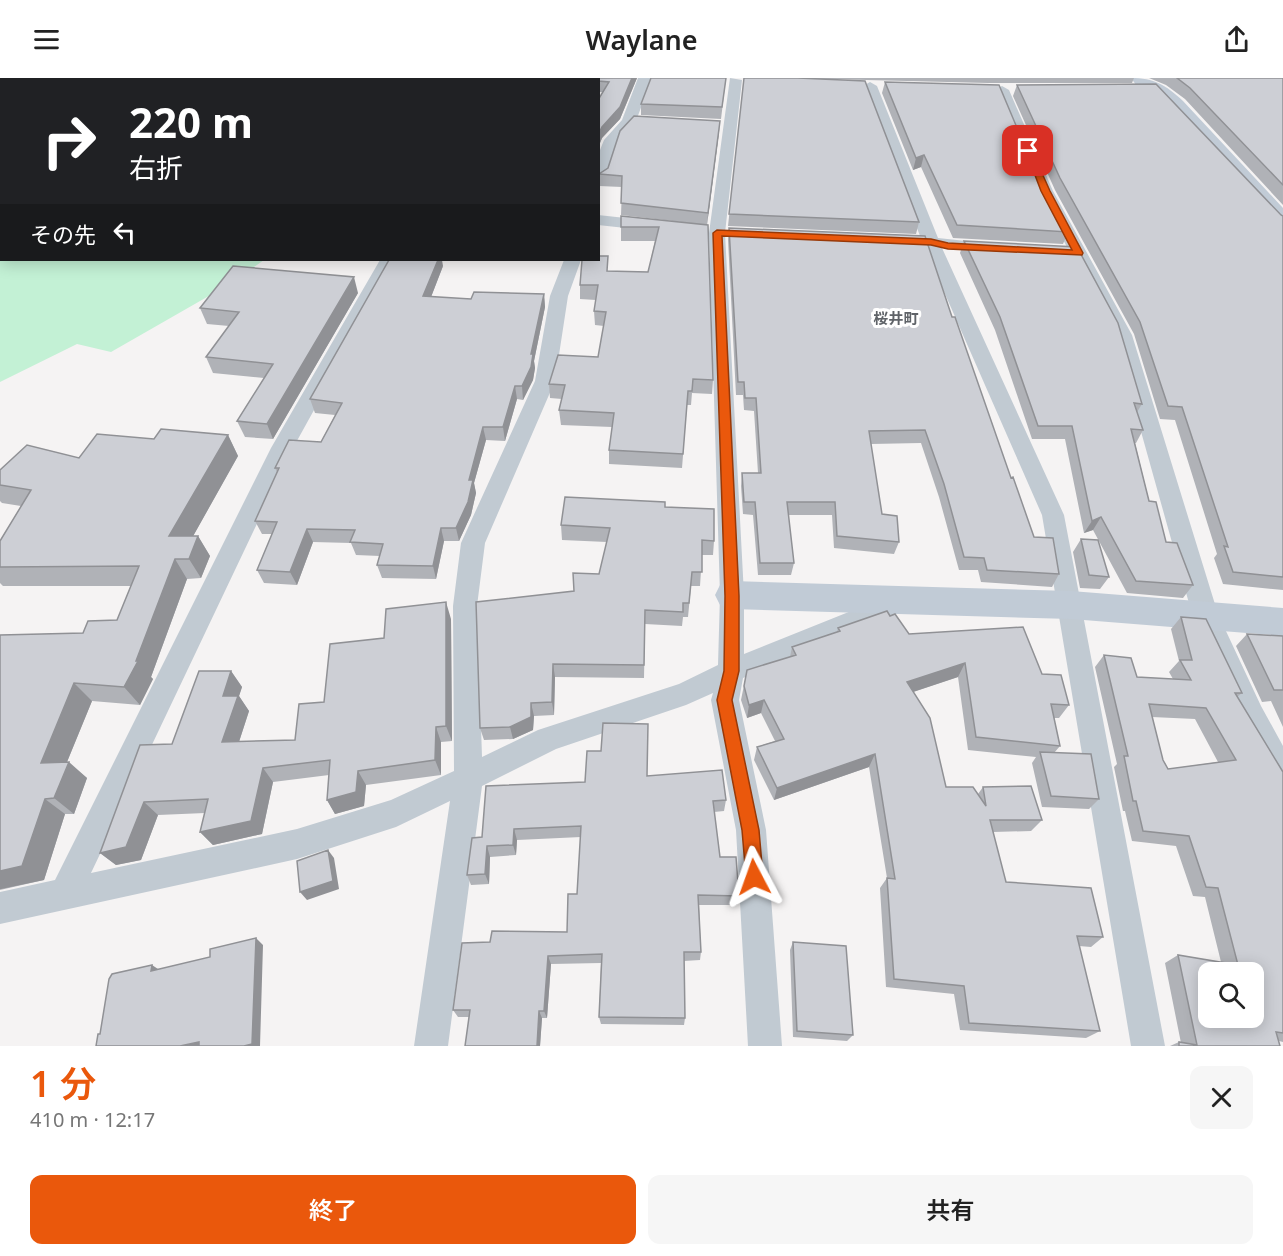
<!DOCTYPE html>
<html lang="ja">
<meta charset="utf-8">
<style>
body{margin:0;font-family:"Noto Sans","Noto Sans JP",sans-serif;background:#f6f6f6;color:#222;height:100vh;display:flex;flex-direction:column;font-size:22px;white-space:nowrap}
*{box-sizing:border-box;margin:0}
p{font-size:20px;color:#767676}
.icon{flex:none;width:33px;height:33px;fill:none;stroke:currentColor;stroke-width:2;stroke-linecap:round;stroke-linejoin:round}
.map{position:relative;height:968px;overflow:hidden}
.drawer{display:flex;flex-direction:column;background:#fff;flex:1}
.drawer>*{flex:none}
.top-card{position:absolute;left:0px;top:0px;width:600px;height:183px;box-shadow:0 3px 15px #0003;background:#202124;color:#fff;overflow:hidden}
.tools{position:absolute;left:1198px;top:884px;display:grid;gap:12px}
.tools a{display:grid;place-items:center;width:66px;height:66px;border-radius:12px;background:#fff;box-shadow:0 3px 15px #0003;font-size:30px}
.pin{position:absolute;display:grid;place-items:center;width:51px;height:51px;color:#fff;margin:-26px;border-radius:12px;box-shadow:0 3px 9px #0006}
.me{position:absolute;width:66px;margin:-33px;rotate:356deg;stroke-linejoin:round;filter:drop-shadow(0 0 4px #0008)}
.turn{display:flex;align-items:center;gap:21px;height:126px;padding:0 30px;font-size:27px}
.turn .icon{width:78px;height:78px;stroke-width:2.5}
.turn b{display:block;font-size:42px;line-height:51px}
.then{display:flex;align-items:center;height:57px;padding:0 30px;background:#0003;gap:12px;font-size:22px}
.round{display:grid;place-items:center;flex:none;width:63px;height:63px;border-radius:12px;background:#f6f6f6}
.headline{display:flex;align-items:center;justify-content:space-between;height:102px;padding:0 30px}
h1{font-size:36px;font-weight:600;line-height:45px;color:#ea580c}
.button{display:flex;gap:12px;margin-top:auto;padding:12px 30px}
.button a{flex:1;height:69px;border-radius:12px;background:#ea580c;color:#fff;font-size:24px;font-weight:600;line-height:69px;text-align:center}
.button a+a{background:#f6f6f6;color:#222}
header{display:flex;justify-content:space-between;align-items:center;height:78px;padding:0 30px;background:#fff;font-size:27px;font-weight:600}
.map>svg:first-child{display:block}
.green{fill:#c3f1d5}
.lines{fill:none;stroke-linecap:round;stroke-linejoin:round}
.street{fill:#c1cad2;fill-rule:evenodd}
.secondary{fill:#c1cbd6;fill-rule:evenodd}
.wall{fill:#b0b2b7;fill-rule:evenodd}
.shaded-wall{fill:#909195}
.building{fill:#cdcfd5;stroke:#909195;stroke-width:1.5;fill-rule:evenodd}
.route{fill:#ea580c;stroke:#983908;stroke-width:1.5}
.labels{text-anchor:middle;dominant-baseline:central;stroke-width:6;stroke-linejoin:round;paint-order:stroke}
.far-neighbourhood-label{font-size:15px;font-weight:bold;fill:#5f6368;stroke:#fff}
</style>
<header><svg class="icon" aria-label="menu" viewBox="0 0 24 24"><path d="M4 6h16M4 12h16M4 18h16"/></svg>Waylane<svg class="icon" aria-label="share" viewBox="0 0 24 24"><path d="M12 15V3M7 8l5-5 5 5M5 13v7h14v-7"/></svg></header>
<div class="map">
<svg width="1283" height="968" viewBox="0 0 1283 968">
<rect width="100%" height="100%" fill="#f5f3f3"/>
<!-- green -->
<path class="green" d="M0,176l2,6h262l-36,25 -117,67 -34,-8 -77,38z"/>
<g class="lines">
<!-- street -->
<path class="street" d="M638,0h14l-16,43 -18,20 -12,38 -8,5v-29l6,-15 18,-20z
M730,0l12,2 -17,153 19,362v59l157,-63 9,3 3,7 -3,7 -167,70 -4,22 27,130 16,216h-34l-12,-216 -25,-130 2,-7 -27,12 -130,44 -74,37 -34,260h-34l36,-245 -54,26 -99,32 -297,65v-32l55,-12 216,-432 109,-188h17l-104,188 -202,425 206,-44 94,-29 63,-29 -1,-165 8,-63 74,-162 15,-85 14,-36h17l-13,36 -13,85 -70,162 -8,63 5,151 56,-27 141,-46 39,-19 2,-70 -11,-362z
M870,4l7,4 61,152 56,6 9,5 -9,5 -52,-6 122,267 101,531h-34l-89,-531 -118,-269 -9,-1 -2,-4 7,-5 -57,-150z
M1002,8l7,4 44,101 79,144 86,279 43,92 22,40v41l-10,-4 -32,-59 -49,-110 -78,-279 -77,-144 -42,-101z
M0,77h2v10h-2z
M598,137l55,6 8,5 -8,5 -55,-6z"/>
<!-- secondary -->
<path class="secondary" d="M1131,0c23,0 35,7 52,23l100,107v20l-8,-2 -106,-117 -17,-16 -13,-4z
M732,503l339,10 212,17v28l-212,-17 -339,-10 -12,-4 -5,-10 5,-10z"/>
</g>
<!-- wall -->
<path class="wall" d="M538,0h99l-17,41 -18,19 -4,10v-48l5,-8h-5v-12h-61z
M726,0l-5,41 -80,-4v-11z
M744,0h390l-2,5h-144l-162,-4 93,143 -3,12 -188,-8z
M1149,0h134v127l-98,-106 -19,-14z
M885,4l154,98 29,52 -5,12 -110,-6 -32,-71 -8,3 -31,-77z
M1017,7l266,131v374l-60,-6 -9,-26 3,-4 -42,-134 -15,-1 -26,-85 -79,-144 -42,-94z
M719,54l-12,93 -86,-10 1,-28 -23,-1v-12z
M621,138l87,9 5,155 -1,14 -20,-1 -1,12h-4l-5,63 -73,-4v-14l3,-23 -51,-2 -2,-15 3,-11 -12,-1 -1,-14 49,-27 6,-31 -9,-1 -1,-14 2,-11 -16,-1v-14l28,-14 40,1 7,-31h-34z
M729,150l223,89 59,161 23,59 25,37 -7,13 -71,-5 -3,-12h-19l-20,-73 -18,-54 -50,1 11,70 17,28 -5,12 -60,-6 -2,-33h-44l6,48 -3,12h-33l-5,-60 -10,-1 -2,-28 1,-13h16l-4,-62 -10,-1 -1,-15h-7l-8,-155z
M964,163l178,163 -5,8 6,18 -7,13h-1l14,58 17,41 27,43 -10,13 -56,-5 -34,-63 -9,3 -19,-94h-33l-37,-109 -35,-77z
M443,188l-12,31 40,2 73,-5 1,13 -11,54 1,7 -2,12 -10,20 -6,-1 -12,42 -19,-1 -12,43 2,10 -5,22 -12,26h-15l-8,38 -54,-1 -5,-13 3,-9 -24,-1 -5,-12 -38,-1 -16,43 -33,-2 -7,-13 15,-36h-10l-7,-13 22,-49 -2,-4 46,-26 14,-27 -20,-2 -5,-14z
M358,215l-85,146 -28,-2 -8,-16 27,-43 -51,-5 -7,-16 23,-31 -22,-2 -7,-16z
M228,357l10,21 -45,80h5l12,20 -9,22 -14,1 -36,98 2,2 -13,26 -48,-4 -25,61 20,16 -13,36h-9l-21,66 -44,10v-255l83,-2 34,-13 14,-34h-128l-3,-3v-42l21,-35 -19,-3 -2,-2v-31l79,-12 75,-19z
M665,429l49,34 -1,14h-11l-2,31h-9l-3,31h-5l-1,9 -37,-2 -1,54 -89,-1 -1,38 -20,1 -1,14 -20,9 -29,1 -4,-12 94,-137 25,-17 8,-32 -45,-2 -1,-15z
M1081,461l28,38 -9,12 -20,-1 -7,-36z
M890,538l19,18 133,40 27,31 -10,13h-5l6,28 -6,7 45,46 -10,10 -47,-2 -10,-44 4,-6 -68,-7 -10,-73 -45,15 33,95 32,7 5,-7 59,33 -11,11 -38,1 13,50 97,55 -12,10 -12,-1 21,85 -14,7 -126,-8 -6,-36 -68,-7 -6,-99 7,-10 -18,-111 -95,33 -20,-40 3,-13 18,-6 -14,-28 -14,5 -6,-18 6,-30 43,-13 2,-10 45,-15 1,-4z
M1181,539l61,76 -5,4 46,75v270l-4,-1 1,5h-110l9,-4 2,1 -16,-80 13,-8 43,7 -16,-65 -12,-1 -17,-50 -44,-5 -7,-30h-2l-9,-44 3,-3 -22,-97 9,-12 33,22 36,2 -4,-7 10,-11 -8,-32zM1152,639l43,2 23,43 -50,7 -5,-9z
M451,541l1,122 -11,1v33l-75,10 -2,21 -29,8 -8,-14 2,-25 -56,7 -11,52 -49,11 -13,-13 5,-19 -47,2 -17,45 -25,5 -16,-12 72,-109 59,-73 11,16 -3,9 10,15 -10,31 56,-2 29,-38 60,-64z
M1247,556l36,2v91l-12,-26 -9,1 -26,-56z
M647,698l79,24 -2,11 -10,1 6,45 19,39 -2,9h-38l2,47 -1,8 -16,1 1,57 -1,7 -83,-1 -2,-7 2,-54 -50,1 -4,54h-5l-2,28h-75l4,-29h-11l-5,-7 37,-68 77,-10 10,-38 4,-57 -64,3 -1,15 -26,2 -1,27 -18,1 -4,-10 15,-38 103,-55z
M793,864l60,93 -6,6 -54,-4 -3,-87z"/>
<!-- shaded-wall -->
<path class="shaded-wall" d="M500,0h8l-1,2h-8z
M632,0h5l-17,41 -18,19 -4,10v-13l4,-8z
M0,31h2v12l-2,1z
M720,43l-1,11 -12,93 1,-12z
M924,77l-3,12 -8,3 3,-12z
M438,182h4l1,6 -17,44 -3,-14z
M354,199l4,16 -85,146 -6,-15z
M544,216l1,13 -11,54 1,7 -2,12 -10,20 -1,-14 9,-32z
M515,308l2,13 -12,42 -2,-14z
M483,349l3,13 -12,43 2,10 -5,22 -12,26 -3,-13z
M228,357l10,21 -56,100 -13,-20z
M1101,439l-8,13 -9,3 8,-12z
M441,450l3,13 -8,38 -3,-13z
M307,451l6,13 -16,43 -7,-13z
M198,458l12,20 -9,22 -12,-19z
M175,481l12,20 -36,98 2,2 -13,26 -16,-18 12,-26z
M446,524l5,17 1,122 -6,-15z
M965,585l-7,14 -57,19 6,-14z
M553,586l2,13 -1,38 -2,-13z
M231,593l11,16 -3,9 10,15 -15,46 -12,-15 1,-46z
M74,605l18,18 -32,78 -19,-16z
M764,622l-3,13 -14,5 2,-13z
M531,625l3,13 -1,14 -20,9 -3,-12z
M436,649l5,15v33l-6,-15z
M875,676l-6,13 -95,33 3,-12z
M69,684l18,16 -13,36 -20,-16z
M263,690l10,14 -11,52 -49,11 -13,-13z
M358,693l8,14 -2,21 -29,8 -8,-14z
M45,721l20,15 -21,66 -43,9h-1v-18z
M144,724l14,13 -17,45 -25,5 -16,-12z
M514,751l3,11 -1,15 -3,-10z
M487,768l3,11 -1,27 -4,-10z
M328,772l6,8 5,31 -32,11 -7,-8z
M256,860l7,7 -3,101h-16z
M548,878l3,8 -4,54 -3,-7z
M152,887l9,6h-10z
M539,933l3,7 -2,28h-3z
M199,964l9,4h-28z"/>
<!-- building -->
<path class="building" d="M0,0h500l-1,2h-497v29h-2z
M538,0h16v2h-17z
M565,0h67l-12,29 -18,20 -4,8v-35l11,-18 -11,-1v-1h-16z
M651,0h75l-4,29 -81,-3z
M744,0h54l67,3 54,141 -190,-8z
M1177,0h106v107l-93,-97z
M885,4l114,3 40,95 29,52 -111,-7 -33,-70 -8,3z
M1156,6l125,131 2,1v361l-50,-5 -9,-26 4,1 -46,-140 -14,-1 -28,-84 -80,-144 -43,-93z
M634,38l86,5 -12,92 -87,-10 1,-27 -23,-2 9,-6 12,-37z
M621,138l87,9 5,155 -20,-1 -1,12h-4l-5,63 -74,-4 5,-37 -55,-3 6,-25 -16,-1 9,-29 40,2 8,-45 -12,-1 4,-26h-18l2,-25h16v-4h10l-1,15 41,1 11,-45h-38z
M729,150l196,8 27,81h3l56,161 2,-1 21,60 19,1 6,36 -72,-4 -3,-12 -20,-1 -20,-73 -19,-54 -56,1 13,83 15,2 2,26 -62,-6 -2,-34h-48l7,61h-34l-5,-61h-11l-2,-29h19l-5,-75h-11l-1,-16h-6z
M964,163l113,6 41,76 24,81 -8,-1 9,27 -12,-1 18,72 7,1 10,40 11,1 16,42 -57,-4 -35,-64 -9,4 -20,-95h-34l-38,-109z
M389,182h49l-15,36 48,3 3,-7 70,2 -13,60h2l-2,13 -9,19h-7l-12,41h-20l-14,53h4l-5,22 -12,26h-15l-8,38 -56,-1 6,-21 -33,-2 5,-12 -48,-1 -17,43 -33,-2 20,-48 -22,-1 24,-53h-4l14,-28 32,2 21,-39 -32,-4z
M233,188l121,11 -87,147 -30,-3 36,-57 -67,-7 33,-45 -39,-4z
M161,351l67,6 -59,101h29l-9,23h-14l-39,102h2l-14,26 -50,-4 -33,80 28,-1 -15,36 -9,1 -23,67 -22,5v-236l83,-2 5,-12 29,-1 22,-54 -139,1v-26l31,-51 -31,-5v-15l27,-25 52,13 18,-24 57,5z
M565,419l100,5v5l49,2v32l-12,-1v32h-10l-3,31h-6v9l-38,-2 -1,55 -91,-1 -1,38 -21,1v14l-21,10 -30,1 -4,-126 98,-11 -1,-18 26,1 11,-46 -49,-3z
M1081,461l17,1 11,37 -20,-2z
M446,524v124l-10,1 -1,33 -77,11 -2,21 -29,8 3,-40 -67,8 -12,53 -51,11 8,-33 -64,3 -18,45 -26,6 40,-108 32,-1 27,-73h32l-8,25h15l-16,46 73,-2 4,-36 25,-2 6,-58 54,-6 2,-29z
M887,533l3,5 5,-2 14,20 114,-7 19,47 19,1 8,30 -18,-1 9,42 -84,-9 -11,-74 -58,19 23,36 16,69h27l13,19 -3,-19 48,-1 11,34h-52l16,62 85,6 12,49 -26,-1 23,95 -131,-8 -5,-37 -70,-7 -7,-101 8,1 -20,-125 -98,34 -20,-41 27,-8 -20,-39 -15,5 -5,-19 3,-16 49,-15 -4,-8 48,-16 -2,-3z
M1181,539l25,2 36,74h-7l48,79v261l-7,-1 4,14h-101v-4l18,3 -19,-90 60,10 -20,-77 -12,-1 -17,-51 -46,-5 -7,-30h-3l-9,-45h4l-24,-101 27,3 6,19 54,3 -11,-20h12zM1149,626l57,4 30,52 -68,9 -5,-9zM1209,894h45v45h-45z
M1247,556l36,2v54h-9z
M603,645l45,1 -1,52 75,-6 4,30 -13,1 7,56h16l3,39 -41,-1 3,57h-17l1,66 -86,-1 3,-63 -54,2 -4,55h-5l-2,35h-72l5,-36h-17l9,-67 28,-1 2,-11 75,1 1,-38h9l4,-68 -67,3 -1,16 -26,1 -2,28 -18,1 5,-37 10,-1 4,-51 99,-4 2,-31h14z
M1040,674l51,2 8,45 -48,-3z
M328,772l5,31 -33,11 -3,-31z
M256,860l-4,106 -8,2h-45v-4l-19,4h-84l2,-12h2l9,-55 3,-5 40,-9 -1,6 59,-14v-8z
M793,864l53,4 7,89 -56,-4z"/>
<!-- route -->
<path class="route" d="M1025,71l7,2 18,40 33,62 -1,2 -134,-6 -17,-4 -209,-9 17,360v75l-7,29 27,130 4,47 -2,7 -7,2 -6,-2 -2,-7 -4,-47 -25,-130 7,-29 1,-75 -12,-363 4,-3 214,9 17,4 124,7 -31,-59z"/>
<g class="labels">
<!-- far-neighbourhood labels -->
<g class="far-neighbourhood-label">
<text x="896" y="240">桜井町</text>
</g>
</g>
</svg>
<div class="tools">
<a><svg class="icon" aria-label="search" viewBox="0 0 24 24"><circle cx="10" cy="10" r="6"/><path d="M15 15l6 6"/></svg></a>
</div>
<div class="pin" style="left:1028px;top:73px;background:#d93025"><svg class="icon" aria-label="arrive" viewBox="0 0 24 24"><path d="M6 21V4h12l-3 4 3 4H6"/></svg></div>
<svg class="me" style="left:754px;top:799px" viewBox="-20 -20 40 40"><path d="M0-17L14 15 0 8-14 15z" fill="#ea580c" stroke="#fff" stroke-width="4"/></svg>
<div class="top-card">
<div class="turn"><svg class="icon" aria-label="right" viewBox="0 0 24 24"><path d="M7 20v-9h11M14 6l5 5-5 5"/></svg><div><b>220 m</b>右折</div></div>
<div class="then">その先<svg class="icon" aria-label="left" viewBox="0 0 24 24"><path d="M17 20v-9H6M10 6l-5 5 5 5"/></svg></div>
</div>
</div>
<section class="drawer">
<div class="headline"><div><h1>1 分</h1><p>410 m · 12:17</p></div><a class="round"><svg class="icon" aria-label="close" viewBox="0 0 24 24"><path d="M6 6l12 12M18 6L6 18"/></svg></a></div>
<div class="button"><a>終了</a><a>共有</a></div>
</section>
